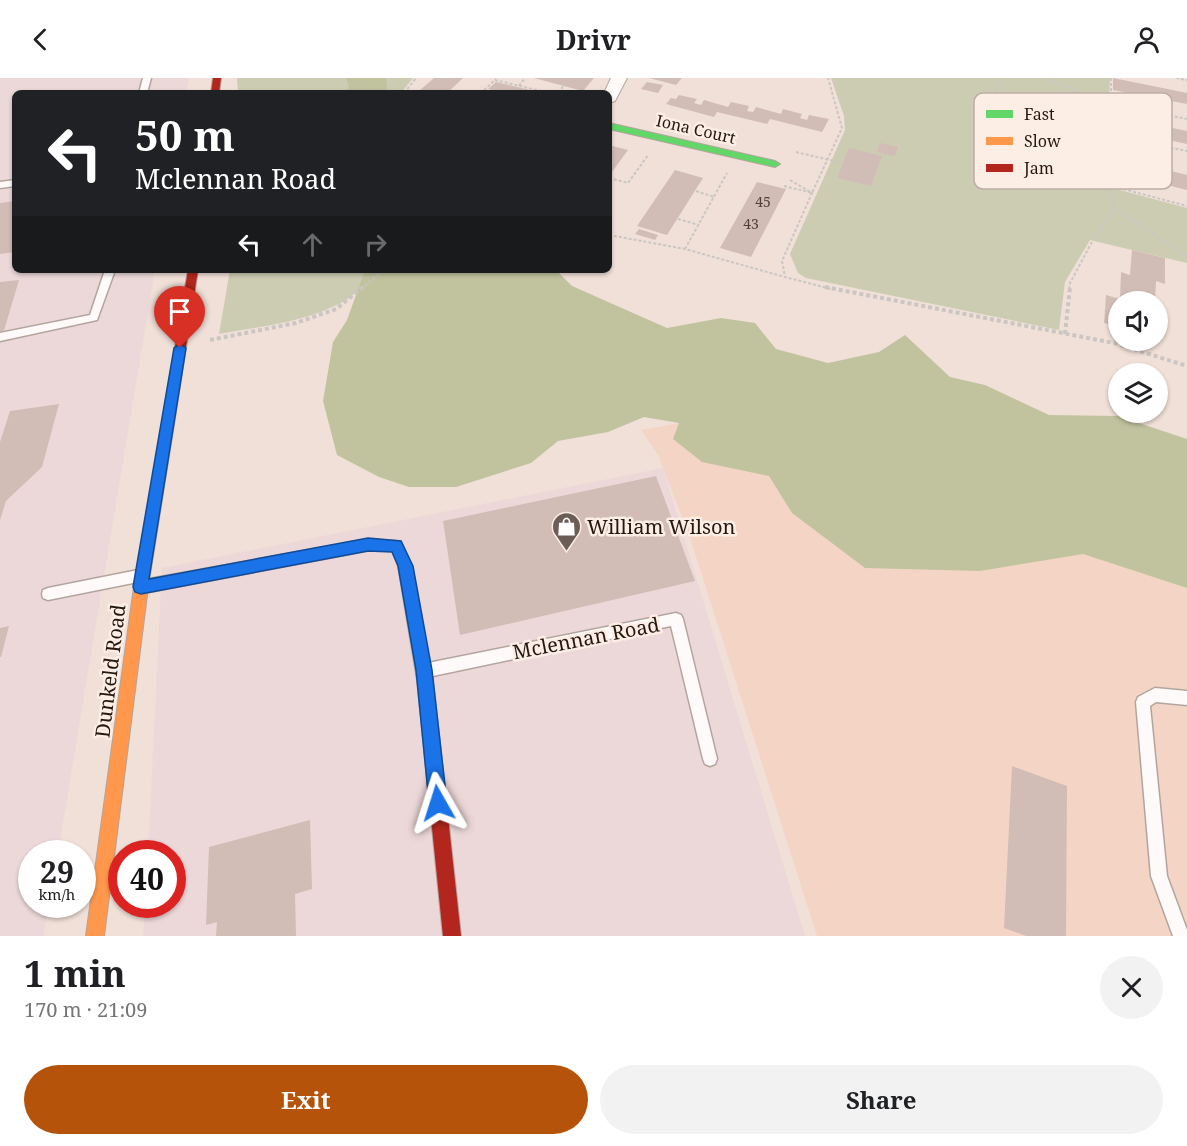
<!DOCTYPE html>
<meta charset="utf-8">
<style>
body{margin:0;font-family:"Noto Serif",serif;background:#f2f2f2;color:#202124;height:100vh;display:flex;flex-direction:column;font-size:22px;white-space:nowrap}
*{box-sizing:border-box;margin:0}
p{font-size:20px;color:#757577}
.icon{flex:none;width:33px;height:33px;fill:none;stroke:currentColor;stroke-width:2;stroke-linecap:round;stroke-linejoin:round}
.map{position:relative;height:858px;overflow:hidden}
.details{display:flex;flex-direction:column;background:#fff;flex:1}
.details>*{flex:none}
.top-card{position:absolute;left:12px;top:12px;width:600px;height:183px;border-radius:9px;box-shadow:0 2px 4px #0004;background:#202124;color:#fff;overflow:hidden}
.tools{position:absolute;left:1108px;top:213px;display:grid;gap:12px}
.tools a{display:grid;place-items:center;width:60px;height:60px;border-radius:50%;background:#fff;box-shadow:0 2px 4px #0004;font-size:30px}
.speed{position:absolute;left:18px;top:762px;display:flex;gap:12px;font-size:30px;font-weight:700;text-align:center}
.speed>*{display:grid;place-content:center;width:78px;height:78px;border-radius:50%;background:#fff;box-shadow:0 2px 4px #0004;line-height:1}
.speed small{font-size:15px;font-weight:400}
.speed .limit{border:9px solid #d22;background:#fff;color:#111}
.pin{position:absolute;display:grid;place-items:center;width:51px;height:51px;color:#fff;margin:-62px -26px;border-radius:50% 50% 50% 0;rotate:-45deg;box-shadow:0 0 6px #0007}
.pin .icon{rotate:45deg}
.me{position:absolute;width:66px;margin:-33px;rotate:354deg;stroke-linejoin:round;filter:drop-shadow(0 0 4px #0008)}
.turn{display:flex;align-items:center;gap:21px;height:126px;padding:0 24px;font-size:27px}
.turn .icon{width:78px;height:78px;stroke-width:2.5}
.turn b{display:block;font-size:42px;line-height:51px}
.lanes{display:flex;align-items:center;height:57px;padding:0 24px;background:#0003;justify-content:center;gap:30px;direction:ltr}
.lanes .off{opacity:.35}
.round{display:grid;place-items:center;flex:none;width:63px;height:63px;border-radius:32px;background:#f2f2f2}
.head{display:flex;align-items:center;justify-content:space-between;height:102px;padding:0 24px}
h1{font-size:36px;font-weight:700;line-height:45px}
.primary-button{display:flex;gap:12px;margin-top:auto;padding:12px 24px}
.primary-button a{flex:1;height:69px;border-radius:36px;background:#b45309;color:#fff;font-size:24px;font-weight:700;line-height:69px;text-align:center}
.primary-button a+a{background:#f2f2f2;color:#202124}
header{display:flex;justify-content:space-between;align-items:center;height:78px;padding:0 24px;background:#fff;font-size:27px;font-weight:700}
.map>svg:first-child{display:block}
.commercial{fill:#edd8d9}
.built{fill:#f4d5c5}
.green{fill:#ccccb2}
.forest{fill:#c1c39f}
.building{fill:#d1bdb6}
.lines{fill:none;stroke-linecap:round;stroke-linejoin:round}
.lane-casing{stroke:#b3a59e;stroke-width:3}
.street-casing{stroke:#b3a59e;stroke-width:2}
.fast-casing{stroke:#b3a59e;stroke-width:2}
.slow-casing{stroke:#b3a59e;stroke-width:2}
.jam-casing{stroke:#b3a59e;stroke-width:2}
.path-far1{stroke:#cbc6c3;stroke-width:2;stroke-dasharray:3 2;stroke-linecap:butt}
.path{stroke:#cbc6c3;stroke-width:4;stroke-dasharray:4 3;stroke-linecap:butt}
.lane{fill:#fdfaf9;fill-rule:evenodd}
.street{fill:#fdfaf9;fill-rule:evenodd}
.fast{fill:#63d668;fill-rule:evenodd}
.slow{fill:#ff974d;fill-rule:evenodd}
.jam{fill:#b3261e;fill-rule:evenodd}
.route{fill:#1a73e8;stroke:#114b97;stroke-width:1.5}
.labels{text-anchor:middle;dominant-baseline:central;stroke-width:5;stroke-linejoin:round;paint-order:stroke}
.far-number-label{font-size:14px;fill:#50413a}
.far-street-label{font-size:16px;fill:#251811;stroke:#fcede5}
.poi-label{font-size:20px;fill:#251811;stroke:#fcede5;text-anchor:start}
.street-label{font-size:20px;fill:#251811;stroke:#fcede5}
.key{fill:#fcede5;stroke:#bcada5;stroke-width:1.5}
.key-label{font-size:16px;fill:#251811}
</style>
<header><svg class="icon" aria-label="back" viewBox="0 0 24 24"><path d="M15 5l-7 7 7 7"/></svg>Drivr<svg class="icon" aria-label="person" viewBox="0 0 24 24"><circle cx="12" cy="8" r="4"/><path d="M4 21q1-7 8-7t8 7"/></svg></header>
<div class="map">
<svg width="1187" height="858" viewBox="0 0 1187 858">
<rect width="100%" height="100%" fill="#f0e0d8"/>
<!-- commercial -->
<path class="commercial" d="M0,0h189l-3,15h-171v177h140l-97,583 -26,1v50l17,1 -5,31h-44z
M663,390l142,468h-662l2,-31 27,-1v-50l-24,-1 14,-285z"/>
<!-- built -->
<path class="built" d="M680,345l507,163v350h-370l-127,-398 -32,-83 -17,-25z"/>
<!-- green -->
<path class="green" d="M237,0h176l-12,15h-163z
M831,0h279l-5,108 82,22v55l-97,-23 -25,42 -6,48 -253,-52 -8,-5 -8,-19 55,-124 -1,-14z
M230,192h150c-10,9 -20,20 -31,28 -38,24 -87,28 -130,36z"/>
<!-- forest -->
<path class="forest" d="M346,0h40l1,12 -4,3h-37l3,-7z
M365,192h191l16,16 95,42 54,-10 34,5 21,26 52,14 51,-11 26,-17 45,42 35,8 64,30 69,1 69,23v149l-104,-34 -103,17 -115,-3 -73,-55 -23,-37 -67,-14 -29,-23 6,-16 -35,-6 -36,15 -50,9 -27,22 -75,24h-47l-30,-10 -42,-22 -14,-54 10,-59 14,-22z"/>
<!-- building -->
<path class="building" d="M434,0h29l-16,15h-22l-6,-2z
M534,0h60l-11,13z
M649,0h33l-6,7z
M1113,0l74,15v11l-74,-14z
M496,4l42,10v1h-33l-17,-4z
M647,4l16,3 -5,8 -17,-4z
M679,17l18,4 -3,4 7,2 3,-5 24,7 3,-5 18,4 -2,5 6,1 3,-5 25,7 2,-5 19,5 -2,4 7,2 2,-5 20,4 -7,13 -52,-13 -3,5 -50,-12 -3,5 -48,-13 5,-6 5,1z
M1114,38l73,15v13l-74,-16z
M880,65l18,4 -3,9 -18,-4z
M609,67l19,5 -19,26z
M849,70l33,8 -11,30 -34,-8z
M1112,78l75,19v15l-76,-19z
M675,92l28,8 -36,57 -30,-9z
M757,104l29,7 -35,68 -31,-9z
M15,123v51l-15,2v-51z
M639,151l19,6 -3,5 -20,-6z
M1132,172l33,8v26l-9,-3 -1,21h-36v25l-15,-4 2,-28 14,4 1,-27 9,3z
M19,202l-16,54 -3,1v-53z
M59,326l-17,63 -36,34 -6,19v-78l10,-31z
M656,398l39,105 -235,54 -17,-114z
M9,548l-8,31h-1v-29z
M1012,688l55,20 -1,150h-40l-22,-8z
M310,742l2,69 -17,5 1,42h-80l1,-14 -11,3 3,-78z"/>
<g class="lines">
<defs>
<path id="lane" d="M143,0h8l-4,15h-8z
M15,102v6l-15,2v-6z
M105,192h10l-18,50 -97,21v-8l90,-18z
M138,492l5,2 1,4 -1,4 -5,2 -90,18 -5,-2 -1,-4 1,-4 5,-2z
M676,535l5,2 2,4 34,140 -2,5 -5,2 -5,-2 -2,-5 -32,-133 -243,51 -5,-2 -2,-5 2,-5 5,-2z
M1155,610l32,3v14l-31,-3 -6,4 17,170 20,54v6h-14l-22,-60 -15,-174 2,-5z"/>
<path id="street" d="M611,0h16l-12,23 -6,2v-10h-5z"/>
<path id="fast" d="M609,45l166,38 5,3 -5,3 -166,-38z
M368,461l33,2 11,25 21,114 -2,6 -6,2 -6,-2 -2,-6 -19,-114 -6,-15h-24l-227,43 -5,-2 -2,-5 2,-5 5,-2z"/>
<path id="slow" d="M168,341l6,5 -26,163 -44,349h-18l48,-349 28,-163z"/>
<path id="jam" d="M213,0h8l-2,15h-8z
M188,192h10l-24,154 -6,5 -6,-5z
M425,594l6,2 2,6 28,256h-18l-26,-256 2,-6z"/>
</defs>
<!-- lane casing -->
<use href="#lane" class="lane-casing"/>
<!-- street casing -->
<use href="#street" class="street-casing"/>
<!-- fast casing -->
<use href="#fast" class="fast-casing"/>
<!-- slow casing -->
<use href="#slow" class="slow-casing"/>
<!-- jam casing -->
<use href="#jam" class="jam-casing"/>
<!-- path-far1 -->
<path class="path-far1" d="M1000,0c-2,5 -5,13 -5,18 -1,43 80,78 113,89l7,24 -22,31 -23,43 -1,6
M1048,0l63,29 -1,29 77,15
M1111,0v26
M1176,0l11,2
M495,2l54,13
M519,8l6,-8
M404,15l12,-15
M484,15l-2,-1 14,-13
M559,15l4,-7
M1111,26l76,15
M1138,56v7
M1110,58l-2,49 79,21
M796,74l46,11
M609,100l19,5 20,-28
M790,102l22,13 -30,68 3,16 46,12
M784,108l28,7 30,-65 -14,-50
M696,113l18,6
M1115,131l72,47
M678,141l21,6
M609,157l76,14 100,28
M685,171l42,-76
M361,211l23,-19"/>
<!-- path -->
<path class="path" d="M825,209l289,56 73,23
M1065,256l5,-47
M210,262l86,-17 40,-14 27,-22"/>
<!-- lane -->
<use href="#lane" class="lane"/>
<!-- street -->
<use href="#street" class="street"/>
<!-- fast -->
<use href="#fast" class="fast"/>
<!-- slow -->
<use href="#slow" class="slow"/>
<!-- jam -->
<use href="#jam" class="jam"/>
</g>
<!-- route -->
<path class="route" d="M180,266l6,4 -37,231 219,-41 33,3 12,25 19,104 15,133 -3,6 -6,3 -6,-3 -3,-6 -13,-133 -18,-104 -6,-14 -24,-1 -227,43 -6,-2 -2,-5 41,-239z"/>
<!-- icons -->
<defs>
<symbol id="shop-pin" viewBox="-11 -11 22 30"><path d="M0 17L-7.5 6A9.5 9.5 0 1 1 7.5 6Z" fill="#6c5e57" stroke="#fcede5"/><path d="M-5-2.5h2.3a2.7 3.5 0 0 1 5.4 0H5L5.5 6h-11ZM-1.5-2.5h3a1.5 2.3 0 0 0-3 0Z" fill="#fff"/></symbol>
</defs>
<g fill-rule="evenodd">
<use href="#shop-pin" x="550" y="432" width="33" height="45"/>
</g>
<g class="labels">
<!-- far-number labels -->
<g class="far-number-label">
<text x="763" y="123">45</text>
<text x="751" y="145">43</text>
</g>
<!-- far-street labels -->
<g class="far-street-label">
<text transform="translate(696 51) rotate(13)">Iona Court</text>
</g>
<!-- poi labels -->
<g class="poi-label">
<text x="587" y="448">William Wilson</text>
</g>
<!-- street labels -->
<g class="street-label">
<text transform="translate(586 560) rotate(-11)">Mclennan Road</text>
<text transform="translate(110 593) rotate(-83)">Dunkeld Road</text>
</g>
</g>
<!-- legend -->
<rect x="974" y="15" width="198" height="96" rx="9" class="key"/>
<rect x="986" y="32" width="27" height="8" fill="#63d668"/>
<rect x="986" y="59" width="27" height="8" fill="#ff974d"/>
<rect x="986" y="86" width="27" height="8" fill="#b3261e"/>
<g class="key-label">
<text x="1024" y="42">Fast</text>
<text x="1024" y="69">Slow</text>
<text x="1024" y="96">Jam</text>
</g>
</svg>
<div class="tools">
<a><svg class="icon" aria-label="sound" viewBox="0 0 24 24"><path d="M4 9h4l5-4v14l-5-4H4zM17 9q2 3 0 6"/></svg></a>
<a><svg class="icon" aria-label="layers" viewBox="0 0 24 24"><path d="M12 4l9 5-9 5-9-5zM3 14l9 5 9-5"/></svg></a>
</div>
<div class="speed"><div>29<small>km/h</small></div><div class="limit">40</div></div>
<div class="pin" style="left:180px;top:270px;background:#d93025"><svg class="icon" aria-label="arrive" viewBox="0 0 24 24"><path d="M6 21V4h12l-3 4 3 4H6"/></svg></div>
<svg class="me" style="left:438px;top:725px" viewBox="-20 -20 40 40"><path d="M0-17L14 15 0 8-14 15z" fill="#1a73e8" stroke="#fff" stroke-width="4"/></svg>
<div class="top-card">
<div class="turn"><svg class="icon" aria-label="left" viewBox="0 0 24 24"><path d="M17 20v-9H6M10 6l-5 5 5 5"/></svg><div><b>50 m</b>Mclennan Road</div></div>
<div class="lanes"><svg class="icon" aria-label="left" viewBox="0 0 24 24"><path d="M17 20v-9H6M10 6l-5 5 5 5"/></svg><svg class="icon off" aria-label="ahead" viewBox="0 0 24 24"><path d="M12 20V5M6 11l6-6 6 6"/></svg><svg class="icon off" aria-label="right" viewBox="0 0 24 24"><path d="M7 20v-9h11M14 6l5 5-5 5"/></svg></div>
</div>
</div>
<section class="details">
<div class="head"><div><h1>1 min</h1><p>170 m · 21:09</p></div><a class="round"><svg class="icon" aria-label="close" viewBox="0 0 24 24"><path d="M6 6l12 12M18 6L6 18"/></svg></a></div>
<div class="primary-button"><a>Exit</a><a>Share</a></div>
</section>
